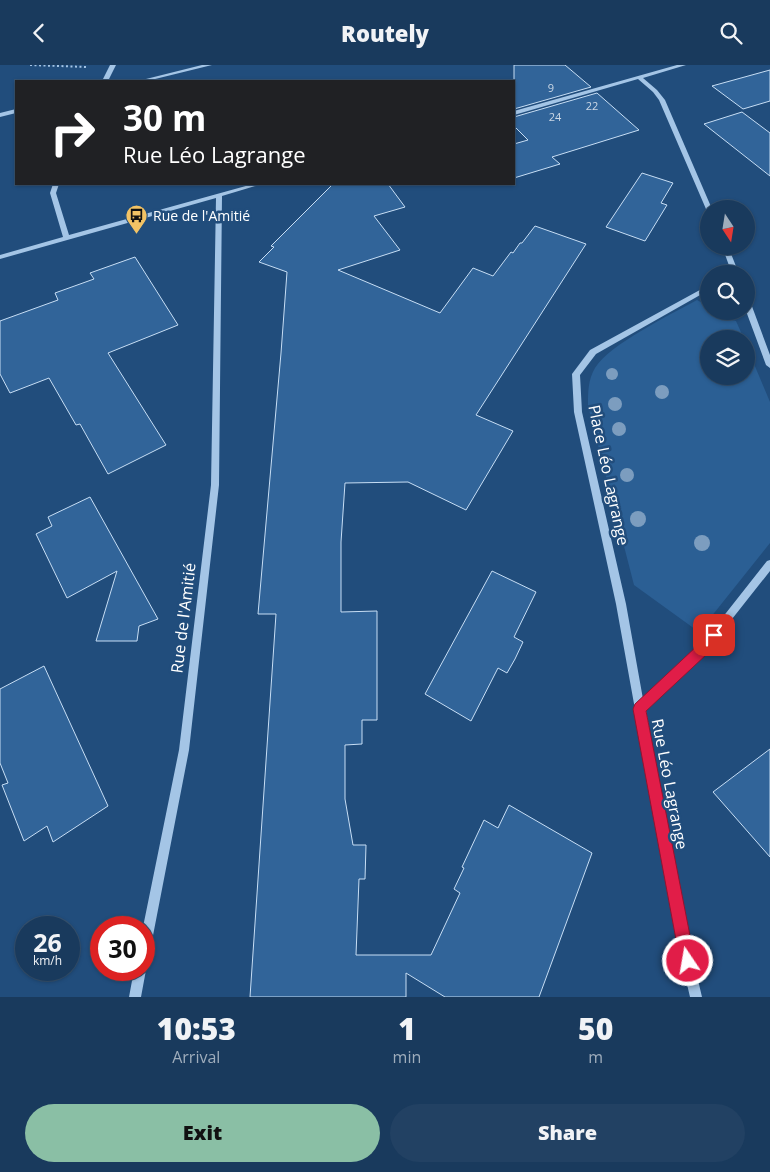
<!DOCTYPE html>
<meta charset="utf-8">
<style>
body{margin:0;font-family:"Open Sans",sans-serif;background:#224163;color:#f1f3f6;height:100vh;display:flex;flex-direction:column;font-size:19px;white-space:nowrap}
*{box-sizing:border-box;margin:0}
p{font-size:16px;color:#9fadbc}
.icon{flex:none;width:28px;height:28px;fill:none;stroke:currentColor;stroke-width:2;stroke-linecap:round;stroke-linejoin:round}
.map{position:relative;height:932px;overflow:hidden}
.panel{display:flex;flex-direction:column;background:#193a5d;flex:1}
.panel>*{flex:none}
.hud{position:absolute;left:15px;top:15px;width:500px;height:105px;border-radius:0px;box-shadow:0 1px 4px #0004,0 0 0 1px #375472;background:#202124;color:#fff;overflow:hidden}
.needle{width:32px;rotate:168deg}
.controls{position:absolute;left:700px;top:135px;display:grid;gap:10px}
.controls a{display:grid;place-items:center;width:55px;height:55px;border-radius:50%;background:#193a5d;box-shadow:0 1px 4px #0004,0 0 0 1px #375472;font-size:25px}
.speed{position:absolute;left:15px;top:851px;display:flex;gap:10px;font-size:25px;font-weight:700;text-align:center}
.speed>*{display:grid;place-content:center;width:65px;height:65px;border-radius:50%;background:#193a5d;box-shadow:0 1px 4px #0004,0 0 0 1px #375472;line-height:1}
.speed small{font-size:12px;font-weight:400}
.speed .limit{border:8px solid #d22;background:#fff;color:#111}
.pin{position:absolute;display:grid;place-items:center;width:42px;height:42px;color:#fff;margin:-21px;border-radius:10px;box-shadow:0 2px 8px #0006}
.me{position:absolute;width:55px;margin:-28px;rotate:348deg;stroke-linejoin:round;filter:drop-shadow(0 0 4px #0008)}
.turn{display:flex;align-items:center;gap:18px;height:105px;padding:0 25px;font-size:22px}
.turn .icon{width:65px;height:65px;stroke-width:2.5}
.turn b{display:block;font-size:35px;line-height:42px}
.eta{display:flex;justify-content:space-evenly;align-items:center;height:85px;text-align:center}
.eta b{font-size:30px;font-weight:800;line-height:35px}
.primary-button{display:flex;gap:10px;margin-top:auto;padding:10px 25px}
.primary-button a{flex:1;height:58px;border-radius:30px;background:#8abfa5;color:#111;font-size:20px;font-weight:800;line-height:58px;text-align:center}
.primary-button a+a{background:#224163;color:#f1f3f6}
header{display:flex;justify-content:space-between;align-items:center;height:65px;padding:0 25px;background:#193a5d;font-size:22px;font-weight:800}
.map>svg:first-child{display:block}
.green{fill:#2b5f94}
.building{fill:#316499;stroke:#c7def5}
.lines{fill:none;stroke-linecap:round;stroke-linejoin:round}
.path{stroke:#a4c5e6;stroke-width:2;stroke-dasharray:2 2.5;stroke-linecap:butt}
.minor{fill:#a4c5e6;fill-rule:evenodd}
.tree{fill:#7c9dbf}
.route{fill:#e11d48;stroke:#92132f}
.labels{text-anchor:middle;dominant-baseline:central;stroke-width:5;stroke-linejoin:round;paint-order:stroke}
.far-number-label{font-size:11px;fill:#ccd8e6}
.far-poi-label{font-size:14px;fill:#fff;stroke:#214d7c;text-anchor:start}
.street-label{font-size:16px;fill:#fff;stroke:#214d7c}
</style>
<header><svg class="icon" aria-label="back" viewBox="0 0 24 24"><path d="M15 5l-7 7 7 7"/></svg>Routely<svg class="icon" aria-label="search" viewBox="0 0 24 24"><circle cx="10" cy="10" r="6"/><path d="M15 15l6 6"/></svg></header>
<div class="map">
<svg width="770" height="932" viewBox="0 0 770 932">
<rect width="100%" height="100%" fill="#214d7c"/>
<!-- green -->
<path class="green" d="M697,235l12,7v4c11,0 17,8 27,10l8,18h-35v37h37v-31l24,57v141l-71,89 -65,-47 -46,-179c0,-14 0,-26 7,-38 15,-24 75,-53 102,-68z"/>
<!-- building -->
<path class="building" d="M514,0h51l26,22 -77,22z
M770,5v31l-27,8 -31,-23z
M597,28l42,37 -87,27 8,7 -46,14v-34l14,-4 -14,-14v-9z
M742,47l28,21v43l-66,-52z
M642,108l31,10 -12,20 6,2 -22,36 -39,-14z
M333,119h55l17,23 -31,9 26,34 -62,20 102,43 33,-45 20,8 18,-24 2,1 7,-10h2l13,-17 51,18 -110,171 37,16 -47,79 -58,-28 -63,1 -4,59v70l36,-1v109h-15v24l-17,1v54l8,46h13l-1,34h-6l-3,76h75l29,-62 -6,-4 10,-21 -2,-1 22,-47 14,8 11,-23 83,48 -53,144h-94l-39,-24v24h-156l26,-383h-18l23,-261 6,-81 -28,-10 15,-15 -3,-1z
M135,192l43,68 -70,28 58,92 -58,29 -28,-50 -4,1 -27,-47 -39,15 -10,-19v-53l58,-21 -3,-7 39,-14 -4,-6z
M90,432l68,122 -19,7 -2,15h-41l21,-70 -50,27 -31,-64 16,-8 -4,-9z
M492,506l44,21 -22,45 9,5 -8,17 -8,14 -9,-5 -27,53 -46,-27z
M44,601l64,140 -55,36 -6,-16 -23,15 -22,-56 6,-2 -8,-20v-74z
M770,684v108l-57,-65z"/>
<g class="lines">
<!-- path -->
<path class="path" d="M30,0l57,2"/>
<!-- minor -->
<path class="minor" d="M110,0h6l-8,16h-6z
M202,0h10l-65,16h-9z
M677,0h9l-43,13 14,12 8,10 47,109h-3v2l-3,-2 -47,-109 -6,-8 -15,-13 -124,36v-4z
M16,44v4l-16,4v-4z
M53,119h6l-3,9 13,42 184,-51h9l-40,12 -3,289 -30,265 -39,201 -2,4 -4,2 -1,-30 36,-177 32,-265 5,-287 -216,61v-4l63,-18 -13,-44z
M722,181h6l11,28h-7z
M709,220v5l-113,64 -16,21 2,37 44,192 17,95 57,-53 67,-85 3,-1v11l-64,81 -60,59 43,231 13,55h-12l-13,-55 -61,-338 -42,-192 -2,-38 18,-24z
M746,234l4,2 20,54v13l-4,-3 -20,-54z
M144,901l2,4 -5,27h-12l5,-27h10z"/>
</g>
<!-- trees -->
<g class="tree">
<circle cx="612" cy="309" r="6"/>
<circle cx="662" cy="327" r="7"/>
<circle cx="615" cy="339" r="7"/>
<circle cx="619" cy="364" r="7"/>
<circle cx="627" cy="410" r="7"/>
<circle cx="638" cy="454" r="8"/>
<circle cx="702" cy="478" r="8"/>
</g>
<!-- route -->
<path class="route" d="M714,564l4,2 2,4 -13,19 -61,57 49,250 -2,5 -5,2 -6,-2 -2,-5 -47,-252 2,-5 63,-59 12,-14z"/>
<!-- icons -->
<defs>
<symbol id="bus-pin" viewBox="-11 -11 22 30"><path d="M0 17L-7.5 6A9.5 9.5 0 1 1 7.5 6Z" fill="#f2c365" stroke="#214d7c"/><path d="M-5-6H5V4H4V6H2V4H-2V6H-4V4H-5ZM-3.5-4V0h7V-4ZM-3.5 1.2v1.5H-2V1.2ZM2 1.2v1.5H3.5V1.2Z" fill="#111"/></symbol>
</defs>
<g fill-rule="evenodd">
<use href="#bus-pin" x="124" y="138" width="25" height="34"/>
</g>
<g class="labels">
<!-- far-number labels -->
<g class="far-number-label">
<text x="551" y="22">9</text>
<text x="592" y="40">22</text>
<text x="555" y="51">24</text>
</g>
<!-- far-poi labels -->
<g class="far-poi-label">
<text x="153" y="150">Rue de l'Amitié</text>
</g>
<!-- street labels -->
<g class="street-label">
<text transform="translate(609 410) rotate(78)">Place Léo Lagrange</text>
<text transform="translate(183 553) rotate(-83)">Rue de l'Amitié</text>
<text transform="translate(670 719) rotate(79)">Rue Léo Lagrange</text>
</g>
</g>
</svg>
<div class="controls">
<a><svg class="needle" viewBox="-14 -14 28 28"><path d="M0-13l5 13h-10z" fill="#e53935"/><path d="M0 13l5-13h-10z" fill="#9fadbc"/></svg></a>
<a><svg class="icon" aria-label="search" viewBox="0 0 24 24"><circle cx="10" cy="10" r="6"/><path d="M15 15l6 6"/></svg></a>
<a><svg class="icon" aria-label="layers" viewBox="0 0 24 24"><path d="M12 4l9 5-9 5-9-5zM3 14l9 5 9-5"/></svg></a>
</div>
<div class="speed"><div>26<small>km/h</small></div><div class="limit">30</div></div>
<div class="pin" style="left:714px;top:570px;background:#d93025"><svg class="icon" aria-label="arrive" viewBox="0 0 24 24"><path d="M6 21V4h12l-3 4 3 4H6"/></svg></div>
<svg class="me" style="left:688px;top:896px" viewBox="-20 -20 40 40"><circle r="17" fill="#e11d48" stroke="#fff" stroke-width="3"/><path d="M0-11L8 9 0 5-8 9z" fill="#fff"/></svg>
<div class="hud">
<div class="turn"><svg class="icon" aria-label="right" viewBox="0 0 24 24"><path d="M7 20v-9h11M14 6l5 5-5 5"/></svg><div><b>30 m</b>Rue Léo Lagrange</div></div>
</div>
</div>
<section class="panel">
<div class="eta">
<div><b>10:53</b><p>Arrival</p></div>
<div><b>1</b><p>min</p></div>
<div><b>50</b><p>m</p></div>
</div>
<div class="primary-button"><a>Exit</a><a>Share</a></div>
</section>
